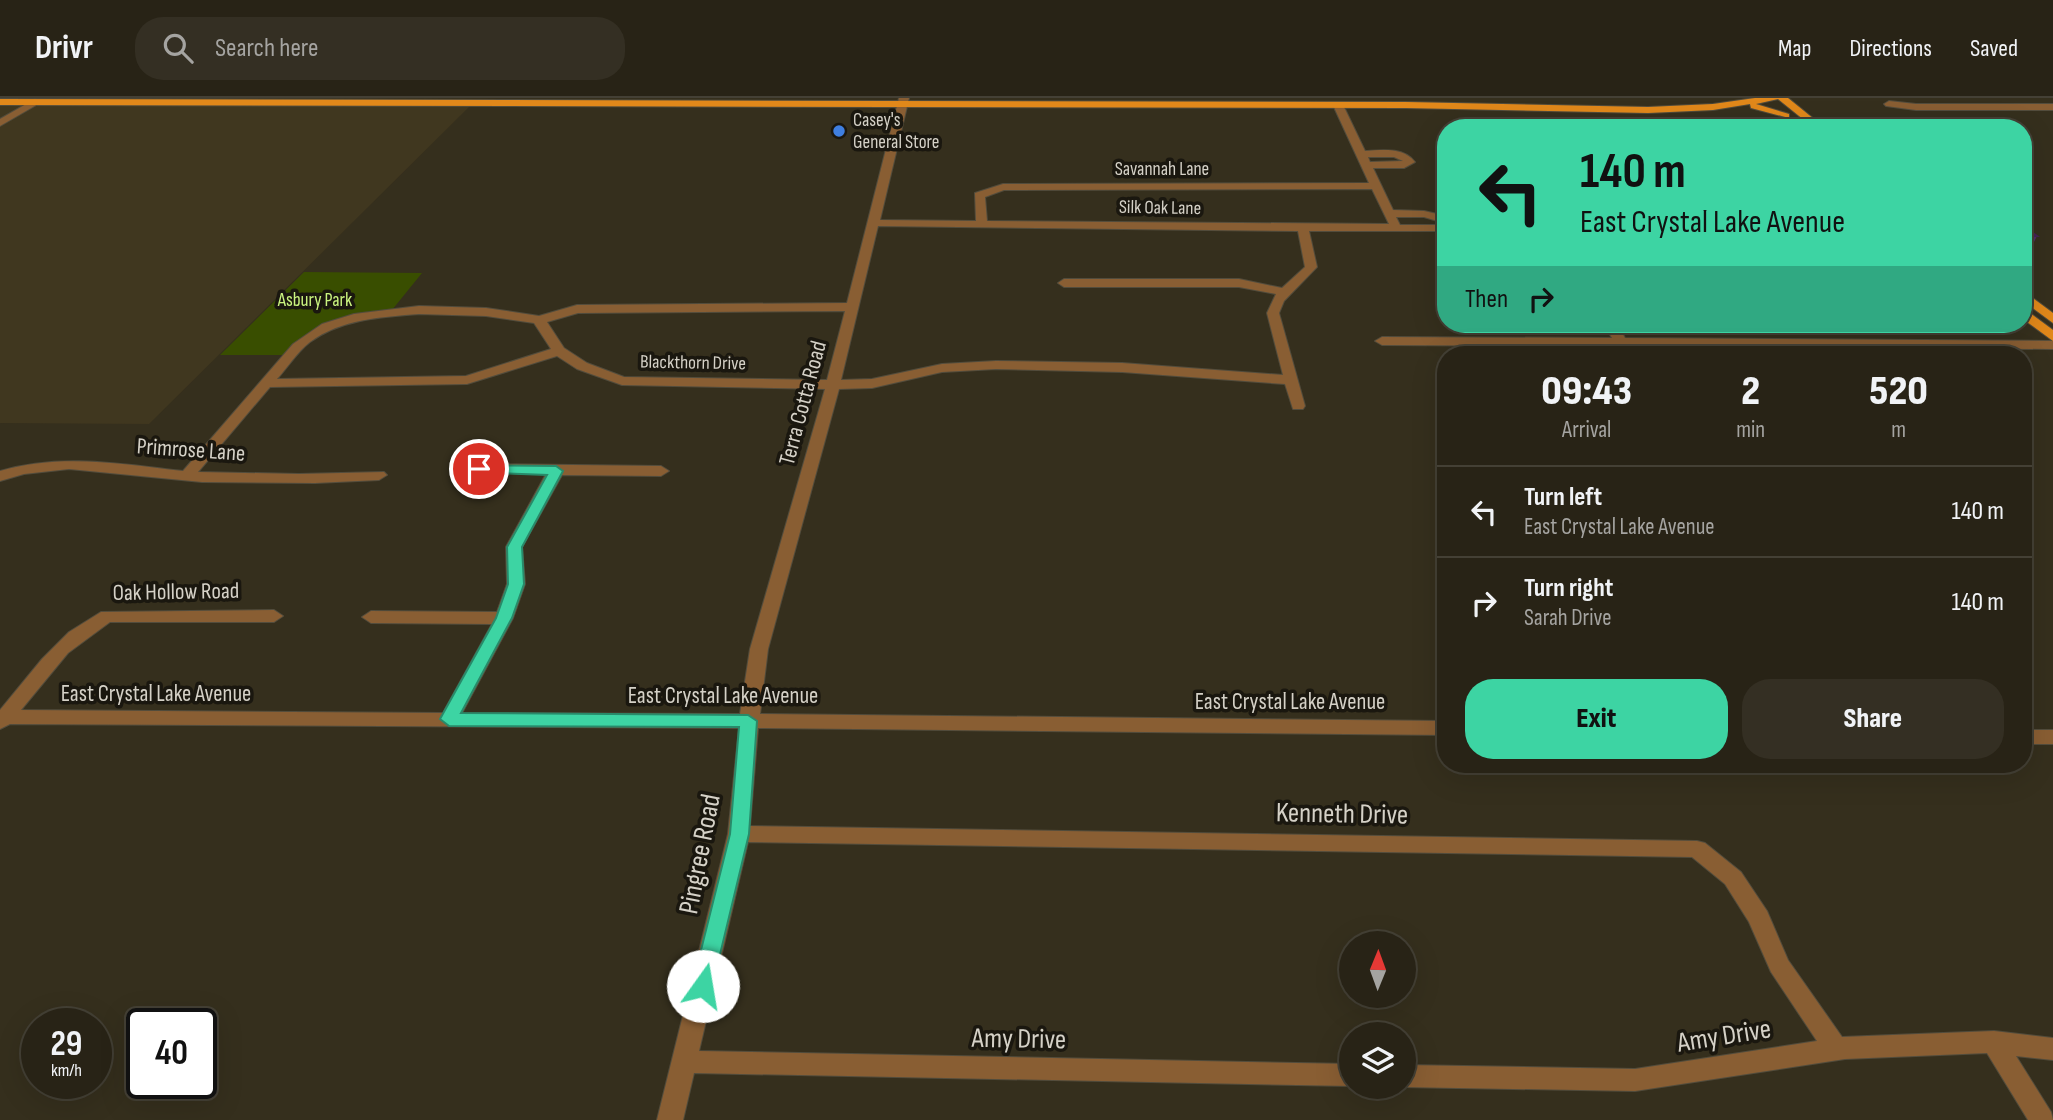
<!DOCTYPE html>
<style>
body{margin:0;font-family:"Sofia Sans Condensed",sans-serif;background:#342f23;color:#f1f3f6;height:100vh;display:flex;flex-direction:column;font-size:26px;white-space:nowrap}
*{box-sizing:border-box;margin:0}
p{font-size:23px;color:#a5a4a1}
.icon{flex:none;width:38px;height:38px;fill:none;stroke:currentColor;stroke-width:2;stroke-linecap:round;stroke-linejoin:round}
.map{position:relative;flex:1;overflow:hidden}
.drawer{position:absolute;left:1437px;top:248px;width:595px;height:427px;display:flex;flex-direction:column;background:#282316;border-radius:28px;box-shadow:0 7px 28px #0002,0 0 0 2px #444035}
.drawer>*{flex:none}
.banner{position:absolute;left:1437px;top:21px;width:595px;height:214px;border-radius:28px;box-shadow:0 7px 28px #0002,0 0 0 2px #444035;background:#3dd4a3;color:#111;overflow:hidden}
.needle{width:46px;rotate:1deg}
.controls{position:absolute;left:1339px;top:833px;display:grid;gap:14px}
.controls a{display:grid;place-items:center;width:77px;height:77px;border-radius:50%;background:#282316;box-shadow:0 7px 28px #0002,0 0 0 2px #444035;font-size:35px}
.speed{position:absolute;left:21px;top:910px;display:flex;gap:14px;font-size:35px;font-weight:700;text-align:center}
.speed>*{display:grid;place-content:center;width:91px;height:91px;border-radius:50%;background:#282316;box-shadow:0 7px 28px #0002,0 0 0 2px #444035;line-height:1}
.speed small{font-size:18px;font-weight:400}
.speed .limit{border:4px solid #111;border-radius:10px;background:#fff;color:#111}
.pin{position:absolute;display:grid;place-items:center;width:60px;height:60px;color:#fff;margin:-30px;border:4px solid #fff;border-radius:50%;box-shadow:0 2px 7px #0007}
.me{position:absolute;width:77px;margin:-38px;rotate:13deg;stroke-linejoin:round;filter:drop-shadow(0 0 5px #0008)}
.turn{display:flex;align-items:center;gap:24px;height:147px;padding:0 28px;font-size:32px}
.turn .icon{width:91px;height:91px;stroke-width:2.5}
.turn b{display:block;font-size:49px;line-height:60px}
.then{display:flex;align-items:center;height:66px;padding:0 28px;background:#0003;gap:14px;font-size:26px}
.eta{display:flex;justify-content:space-evenly;align-items:center;height:119px;text-align:center}
.eta b{font-size:42px;font-weight:800;line-height:49px}
.cta{display:flex;gap:14px;margin-top:auto;padding:14px 28px}
.cta a{flex:1;height:80px;border-radius:28px;background:#3dd4a3;color:#111;font-size:28px;font-weight:800;line-height:80px;text-align:center}
.cta a+a{background:#342f23;color:#f1f3f6}
ul{padding:0;list-style:none}
li{display:flex;align-items:center;gap:21px;height:91px;padding:0 28px;border-top:2px solid #444035}
li div{flex:1}
li b{display:block;font-size:26px}
li em{font-style:normal}
header{display:flex;align-items:center;gap:42px;box-sizing:border-box;height:98px;padding:0 35px;background:#282316;border-bottom:2px solid #444035}
header strong{font-size:33px}
nav{display:flex;gap:38px;margin-inline-start:auto;font-size:24px}
.search{width:490px;height:63px;background:#342f23;display:flex;align-items:center;gap:18px;box-sizing:border-box;padding:0 24px;border-radius:28px;color:#a5a4a1;font-size:26px}
.map>svg:first-child{display:block}
.built{fill:#40371f}
.green{fill:#394e00}
.lines{fill:none;stroke-linecap:round;stroke-linejoin:round}
.minor-casing{stroke:#524c3c;stroke-width:2}
.major-casing{stroke:#524c3c;stroke-width:2}
.minor{fill:#895e33;fill-rule:evenodd}
.major{fill:#e1881a;fill-rule:evenodd}
.wall{fill:#532a65}
.building{fill:#613176;stroke:#442253;stroke-width:2}
.route{fill:#3dd4a3;stroke:#288a6a;stroke-width:2}
.shop-dot{fill:#3f7fe0;stroke:#1a170f;stroke-width:2.5}
.labels{text-anchor:middle;dominant-baseline:central;stroke-width:7;stroke-linejoin:round;paint-order:stroke}
.far-poi-label{font-size:19px;fill:#d5d1c7;stroke:#1a170f;text-anchor:start}
.far-street-label{font-size:19px;fill:#d5d1c7;stroke:#1a170f}
.far-park-label{font-size:19px;fill:#caf47f;stroke:#1a170f}
.street-label{font-size:23px;fill:#d5d1c7;stroke:#1a170f}
.near-street-label{font-size:28px;fill:#d5d1c7;stroke:#1a170f}
</style>
<header>
<strong>Drivr</strong>
<div class="search"><svg class="icon" aria-label="search" viewBox="0 0 24 24"><circle cx="10" cy="10" r="6"/><path d="M15 15l6 6"/></svg>Search here</div>
<nav><a>Map</a><a>Directions</a><a>Saved</a></nav>
</header>
<div class="map">
<svg width="2053" height="1022" viewBox="0 0 2053 1022">
<rect width="100%" height="100%" fill="#352f1d"/>
<!-- built -->
<path class="built" d="M0,7l470,1 -321,318 -149,-1z"/>
<!-- green -->
<path class="green" d="M304,174l118,1 -30,37 -84,24 -25,21h-63z"/>
<g class="lines">
<defs>
<path id="minor" d="M899,0h10l-29,122 96,1 -1,-28 28,-9 366,-1 -36,-78 5,-3 5,3 22,46c18,-1 38,-4 50,11l-11,6h-31l20,42 31,1 22,5v13l-8,2h-129l8,36 -33,34 -5,12 26,93 -2,3h-10l-8,-25 -163,-12 -126,-3 -54,3 -70,16 -33,1 -71,260 -8,65 686,7v14l-688,-7 -8,98 947,15 8,2 36,29 26,39 21,49 54,77 152,-6 59,7v22l-37,-4 35,56 2,8h-25l-41,-67 -142,6 -210,32 -233,-4 2,-22 231,4 182,-28 -46,-69 -22,-50 -24,-38 -33,-27 -944,-15 -49,209 652,13v22l-657,-13 -11,47h-26l71,-286 11,-106 -729,-4 -10,5v-19l42,-51 27,-27 32,-20 173,-2 9,6 -9,6h-164l-42,31 -47,57 422,3 49,-89 -121,-1 -9,-6 9,-6 126,1 10,-28 -1,-37 40,-73 -72,-2 -3,-3 8,-5 182,2 8,5 -8,5 -99,-1 -40,72 3,37 -12,34 -51,95 278,1 10,-65 75,-260 -203,-4 -45,-16 -20,-13 -90,28 -197,3 -72,85 101,2 85,-2 3,3 -8,5 -64,3 -113,-1 -133,-13 -45,5 -24,7v-10c61,-18 121,-7 183,0l110,-127 29,-20 32,-10 65,-8 67,2 53,8 38,-11 270,-2zM1368,59h26l9,4 -33,1zM1372,91l17,35 -402,-3 -2,-24 19,-7zM1396,119h28l17,5 -5,3h-36zM878,128l420,5 7,36 -23,21 -43,-9h-175l-6,4 6,4h175l37,7 -9,19 16,62 -161,-12 -126,-2 -54,3 -70,15 -31,1zM845,213l-18,69 -203,-3 -37,-14 -23,-15 -17,-26 31,-9zM419,216l67,2 48,7 17,26 -85,27 -189,3c11,-12 20,-27 33,-37 31,-23 72,-25 109,-28z
M35,1l5,3 -2,2 -38,22v-7z
M1889,3l27,3h137v6h-137l-30,-4 -2,-2z
M1604,226h13l8,14 428,3v8l-671,-4 -7,-4 7,-4 230,1z
M2023,632h30v14h-30z"/>
<path id="major" d="M1755,0h33l37,30h-11l-36,-29 -22,5 33,10v4l-38,-10 -1,-4 -37,6 -65,3 -242,-5 -1406,-3v-6l1406,3 242,5 65,-3z
M2023,193l30,22v10l-30,-22z
M2023,210l30,22v11l-30,-22z"/>
</defs>
<!-- minor casing -->
<use href="#minor" class="minor-casing"/>
<!-- major casing -->
<use href="#major" class="major-casing"/>
<!-- minor -->
<use href="#minor" class="minor"/>
<!-- major -->
<use href="#major" class="major"/>
</g>
<!-- wall -->
<path class="wall" d="M2023,128l14,10 -5,10h-9z"/>
<!-- building -->
<path class="building" d="M2023,128l14,10h-14z"/>
<!-- route -->
<path class="route" d="M479,367l77,1 7,5 -41,76 2,37 -12,34 -51,95 287,2 9,6 -8,113 -38,158 -8,3 -8,-3 -3,-6 38,-152 9,-107 -290,-1 -9,-7 56,-101 12,-34 -1,-37 40,-72 -73,-3v-6z"/>
<!-- markers -->
<circle class="shop-dot" cx="839" cy="33" r="7"/>
<g class="labels">
<!-- far-poi labels -->
<g class="far-poi-label">
<text x="853" y="22">Casey's<tspan x="853" dy="22">General Store</tspan></text>
</g>
<!-- far-street labels -->
<g class="far-street-label">
<text x="1162" y="71">Savannah Lane</text>
<text transform="translate(1160 110) rotate(1)">Silk Oak Lane</text>
<text transform="translate(693 265) rotate(1)">Blackthorn Drive</text>
</g>
<!-- far-park labels -->
<g class="far-park-label">
<text x="315" y="202">Asbury Park</text>
</g>
<!-- street labels -->
<g class="street-label">
<text transform="translate(803 305) rotate(-75)">Terra Cotta Road</text>
<text transform="translate(191 352) rotate(4)">Primrose Lane</text>
<text transform="translate(176 494) rotate(-1)">Oak Hollow Road</text>
<text x="156" y="596">East Crystal Lake Avenue</text>
<text x="723" y="598">East Crystal Lake Avenue</text>
<text x="1290" y="604">East Crystal Lake Avenue</text>
</g>
<!-- near-street labels -->
<g class="near-street-label">
<text transform="translate(1342 716) rotate(1)">Kenneth Drive</text>
<text transform="translate(700 756) rotate(-79)">Pingree Road</text>
<text transform="translate(1724 938) rotate(-9)">Amy Drive</text>
<text transform="translate(1019 941) rotate(1)">Amy Drive</text>
</g>
</g>
</svg>
<div class="controls">
<a><svg class="needle" viewBox="-14 -14 28 28"><path d="M0-13l5 13h-10z" fill="#e53935"/><path d="M0 13l5-13h-10z" fill="#a5a4a1"/></svg></a>
<a><svg class="icon" aria-label="layers" viewBox="0 0 24 24"><path d="M12 4l9 5-9 5-9-5zM3 14l9 5 9-5"/></svg></a>
</div>
<div class="speed"><div>29<small>km/h</small></div><div class="limit">40</div></div>
<div class="pin" style="left:479px;top:371px;background:#d93025"><svg class="icon" aria-label="arrive" viewBox="0 0 24 24"><path d="M6 21V4h12l-3 4 3 4H6"/></svg></div>
<svg class="me" style="left:703px;top:888px" viewBox="-20 -20 40 40"><circle r="19" fill="#fff"/><path d="M0-13L10 11 0 6-10 11z" fill="#3dd4a3"/></svg>
<div class="banner">
<div class="turn"><svg class="icon" aria-label="left" viewBox="0 0 24 24"><path d="M17 20v-9H6M10 6l-5 5 5 5"/></svg><div><b>140 m</b>East Crystal Lake Avenue</div></div>
<div class="then">Then<svg class="icon" aria-label="right" viewBox="0 0 24 24"><path d="M7 20v-9h11M14 6l5 5-5 5"/></svg></div>
</div>
<section class="drawer">
<div class="eta">
<div><b>09:43</b><p>Arrival</p></div>
<div><b>2</b><p>min</p></div>
<div><b>520</b><p>m</p></div>
</div>
<ul>
<li><svg class="icon" aria-label="left" viewBox="0 0 24 24"><path d="M17 20v-9H6M10 6l-5 5 5 5"/></svg><div><b>Turn left</b><p>East Crystal Lake Avenue</p></div><em>140 m</em></li>
<li><svg class="icon" aria-label="right" viewBox="0 0 24 24"><path d="M7 20v-9h11M14 6l5 5-5 5"/></svg><div><b>Turn right</b><p>Sarah Drive</p></div><em>140 m</em></li>
</ul>
<div class="cta"><a>Exit</a><a>Share</a></div>
</section>
</div>
